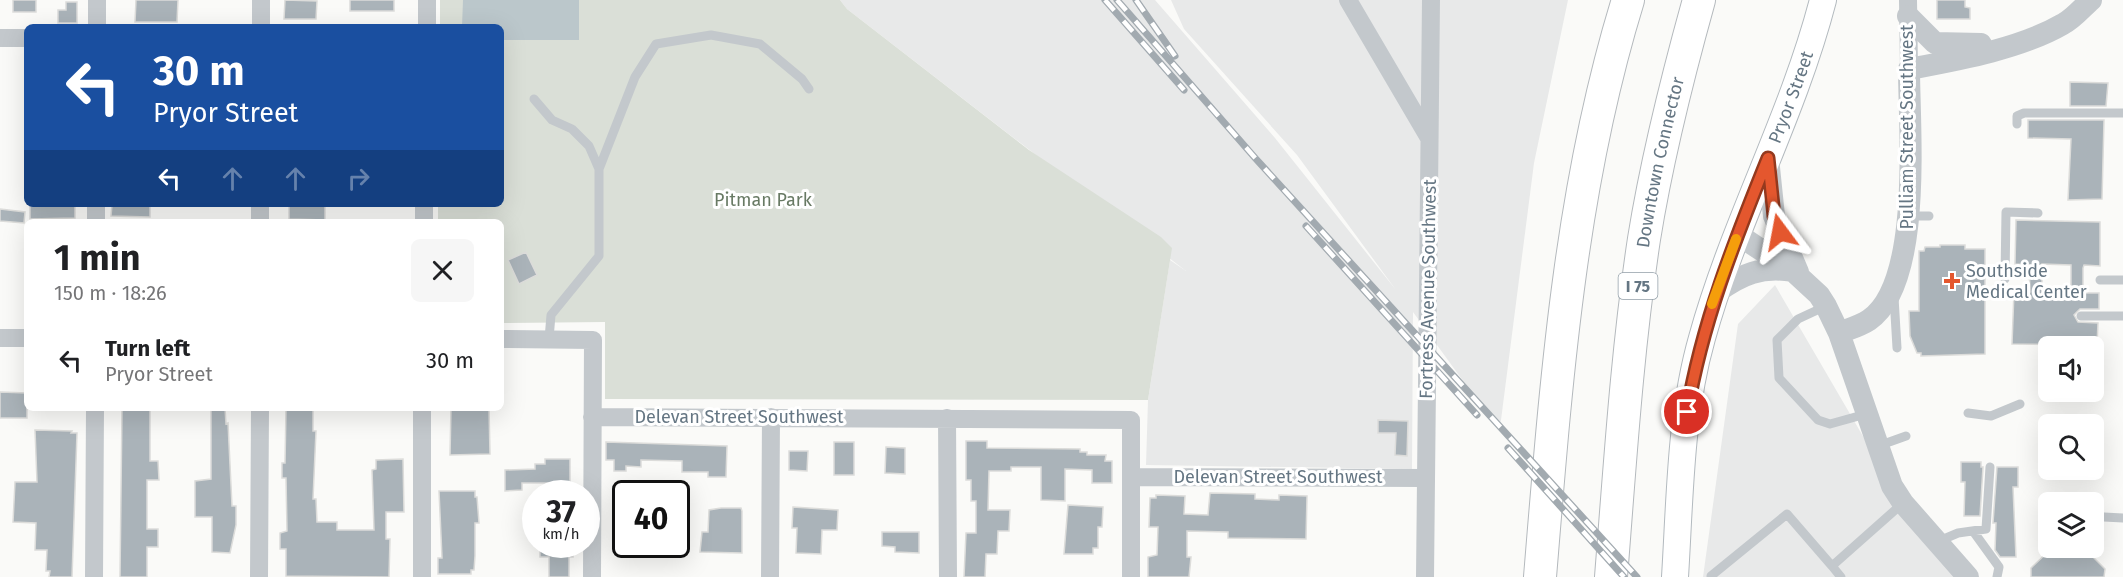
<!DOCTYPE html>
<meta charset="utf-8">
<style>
body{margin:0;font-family:"Fira Sans",sans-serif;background:#f6f6f6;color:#202124;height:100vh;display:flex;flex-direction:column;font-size:22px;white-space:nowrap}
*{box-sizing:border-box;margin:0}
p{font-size:20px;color:#757577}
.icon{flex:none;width:33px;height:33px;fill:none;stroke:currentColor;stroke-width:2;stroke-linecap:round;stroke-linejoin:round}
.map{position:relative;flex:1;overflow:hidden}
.panel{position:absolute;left:24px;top:219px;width:480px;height:192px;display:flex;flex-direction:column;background:#fff;border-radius:9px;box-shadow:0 6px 24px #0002}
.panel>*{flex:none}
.top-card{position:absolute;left:24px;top:24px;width:480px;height:183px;border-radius:9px;box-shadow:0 6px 24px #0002;background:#1a4fa0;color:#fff;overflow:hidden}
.tools{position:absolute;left:2038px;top:336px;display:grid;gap:12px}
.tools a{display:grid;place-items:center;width:66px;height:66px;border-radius:9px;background:#fff;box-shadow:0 6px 24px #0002;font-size:30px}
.speed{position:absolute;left:522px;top:480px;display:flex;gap:12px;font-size:30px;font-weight:700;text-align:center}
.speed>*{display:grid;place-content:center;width:78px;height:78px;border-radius:50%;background:#fff;box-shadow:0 6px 24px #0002;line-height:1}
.speed small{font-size:15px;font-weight:400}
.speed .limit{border:3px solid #111;border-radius:9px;background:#fff;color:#111}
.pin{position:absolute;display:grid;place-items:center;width:51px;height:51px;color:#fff;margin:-26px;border:3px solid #fff;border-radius:50%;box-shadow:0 2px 6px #0007}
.me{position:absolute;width:66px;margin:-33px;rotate:347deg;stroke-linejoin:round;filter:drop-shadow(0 0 4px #0008)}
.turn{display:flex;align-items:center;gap:21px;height:126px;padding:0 30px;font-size:27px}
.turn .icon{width:78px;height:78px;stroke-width:2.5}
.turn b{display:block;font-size:42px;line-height:51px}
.lanes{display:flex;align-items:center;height:57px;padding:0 30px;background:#0003;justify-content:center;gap:30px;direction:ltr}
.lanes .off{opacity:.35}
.round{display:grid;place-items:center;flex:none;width:63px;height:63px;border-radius:9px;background:#f6f6f6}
.head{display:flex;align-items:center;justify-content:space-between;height:102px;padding:0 30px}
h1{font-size:36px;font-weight:700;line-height:45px}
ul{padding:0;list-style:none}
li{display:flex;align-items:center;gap:18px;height:78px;padding:0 30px}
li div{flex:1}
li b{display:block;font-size:22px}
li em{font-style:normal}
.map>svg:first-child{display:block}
.built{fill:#e8e9e9}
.green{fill:#dadfd7}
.water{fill:#bbc7cb}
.building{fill:#aab3b9;stroke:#dcdcda;stroke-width:1.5;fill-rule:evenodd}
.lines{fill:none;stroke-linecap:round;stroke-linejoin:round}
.secondary-casing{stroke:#b3babf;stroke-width:28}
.motorway-casing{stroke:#b4b9bd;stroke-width:34}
.service{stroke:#c3c8cc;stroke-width:9}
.minor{stroke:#c3c8cc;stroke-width:18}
.tertiary{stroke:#c3c8cc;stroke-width:22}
.secondary{stroke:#fff;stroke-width:26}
.motorway{stroke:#fff;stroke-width:32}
.rail-casing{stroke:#a2aab0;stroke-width:7}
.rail{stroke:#fff;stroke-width:4.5;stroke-dasharray:14;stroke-linecap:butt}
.route-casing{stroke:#94391e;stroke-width:15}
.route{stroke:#e4572e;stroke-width:10}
.slow{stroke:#f59e0b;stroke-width:10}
.poi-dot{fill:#e4572e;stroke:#fff;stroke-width:2}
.labels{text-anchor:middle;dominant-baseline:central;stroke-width:6;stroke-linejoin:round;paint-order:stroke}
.shield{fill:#fff;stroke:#939fa8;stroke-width:1.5}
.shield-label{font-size:16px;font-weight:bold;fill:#657683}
.street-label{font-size:18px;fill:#657683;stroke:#fff}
.park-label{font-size:18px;fill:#687a64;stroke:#fff}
.poi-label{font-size:18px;fill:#657683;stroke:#fff;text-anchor:start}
</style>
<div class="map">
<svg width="2123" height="577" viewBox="0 0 2123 577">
<rect width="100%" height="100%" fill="#fafaf8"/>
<!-- built -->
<path class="built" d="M840,0h315l120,138 121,152 -99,-135 -113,-126 -13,-29h397l-34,163 -33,257 -3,9 -85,-117 -1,157 -266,-4 2,-65 22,-140 16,11 -339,-262z
M1775,285l117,201 76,91h-265l35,-253z"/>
<!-- green -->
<path class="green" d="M440,0h400l7,9 182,141 132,87 11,11 -24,152 -543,-1v-77l-104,1v-101h-63v-18h63v-177h-61z"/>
<!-- water -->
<path class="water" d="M463,0h116v40h-78v-13h-39z"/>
<!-- building -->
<path class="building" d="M13,0h23v12h-23z
M136,0h42l-1,22h-42z
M285,0l32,1 -1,18h-32z
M350,0h44v11h-44z
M1937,0h28v7l5,1v11h-33z
M66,2h11v21h-19v-13h8z
M2070,82l38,1 -2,23h-36z
M2028,120h76l-2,79 -34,1 3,-61 -43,-1z
M30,204h45v14l-45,1z
M150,204v13l-39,-1 1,-11z
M289,204h36v16l-36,-1z
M0,209l25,3 -1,11 -24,-2z
M2016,220l84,2v44l-16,-1 -1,3v25h16v16h-19l-6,6 4,7 20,1 -1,22 -85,-1 2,-53 16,1 -1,-27 -14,-1zM2042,264l29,1v27h-29z
M1940,245h25v4h20v105l-64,2v-3h-4l-7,-17 -1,-25h10v-60h5l1,-4h15z
M526,252l11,23 -18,9 -11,-24z
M0,392l27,1v25h-27z
M122,408h28v53h8l1,19h-12v49h11v18h-11v30h-27z
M211,408h14l1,16 2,-1 4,83h4v19l-6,28 -18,-1v-35h-17v-36l16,-2z
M286,408h27v23h3l-3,68h3l1,23h20v8h37l-2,-60 4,-1v-9l27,-1 1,53h-18v27h4l-1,38 -103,-1v-27h-6v-16l7,-2 -1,-53h-4v-15h3z
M451,408h38l1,46 -40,1z
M1378,420l30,1 -1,35 -12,-1 1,-22h-18z
M35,430l37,1 -1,2h6l-5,144h-23l1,-6h-4l1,-21h-12l1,-27 -23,-1 2,-40h22z
M966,441h21v7l93,1v3h7v3h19l-1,6h7v22h-20v-13l-27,-1v32l-24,-1v-33h-30v4h-22l-1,39h22l-1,21h-11l-1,23h-11l-1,23h-21l2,-44h10v-32h-5v-21h-5z
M606,442l121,4 -1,31h-18v-5h-26v-11l-41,-1v7l-15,-1v5h-12v-11h-8z
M834,442h20v33h-20z
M886,447l19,1v26l-20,-1z
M789,451h19l-1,20 -18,-1z
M545,459h25v25l-19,2v-3h-29v7l-17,1v-21l30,-1v-5h10z
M1961,462h20v5h2l-3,49h-16l1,-34h-4z
M1997,467h21v20h-5l3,70h-16l-5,-7 1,-27h-3z
M439,491h36v6h2l2,26h-4v33l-1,14h-3v4h-33v-16h4z
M1210,493l45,1v5l24,1v-5l28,1 -1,43 -78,-1v-6l-41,-1v26h4l-2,20h-41v-20l9,-2 1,-28h-9l1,-29h6v-3l29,1 -1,18 24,1z
M1068,505l35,2 -1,20h-4v21h-5v6h-29z
M793,507l45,3 -1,20h-15l-1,24 -25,-1 1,-25h-5z
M721,508h20l1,3v42l-42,-1 2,-20h6l1,-22z
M882,532h37v21l-24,-1v-5l-13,-1z
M540,544h33v13h-4v20h-20v-20h-9z
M2052,548h32l21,21 -1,8h-73v-9z"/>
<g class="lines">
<defs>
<g id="secondary">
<path id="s1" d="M1675,577c5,-79 5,-162 27,-239 32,-116 91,-222 121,-338"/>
</g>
<g id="motorway">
<path d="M1540,577c16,-194 30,-389 88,-577"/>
<path id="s2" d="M1611,577c9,-113 16,-226 33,-338 13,-81 33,-160 55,-239"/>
</g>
</defs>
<!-- secondary casing -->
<use href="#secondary" class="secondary-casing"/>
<!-- motorway casing -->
<use href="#motorway" class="motorway-casing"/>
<!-- service -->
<path class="service" d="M534,99l18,21 20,9 17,17 10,23v87l-48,59 -2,24
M2017,124v-8l7,-3h99
M599,169l36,-92 21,-33 55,-9 49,9 42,35 7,10
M1908,216h21
M2005,279l1,-67 32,1
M2100,280h23
M1894,297l3,51
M1826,306l-28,13 -21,21 2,38 39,42 12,4 36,-10
M2081,316h42
M1968,413l23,3 29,-12
M1878,446l28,-10
M2104,517l19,1
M1973,531l26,36 -2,10
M1939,541l19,-8 28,-4 4,-62
M1711,576l76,-62 45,52
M1841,577l-9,-11 71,-63"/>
<!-- minor -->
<path class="minor" d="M427,0v27
M1348,0l81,138
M1908,0l1,69
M97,27v-27
M261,27v-27
M0,38h27
M96,222v-18
M260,222v-18
M424,222v-18
M0,338h27
M501,339l92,1 -1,237
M592,417l539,3v157
M947,418l1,159
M1131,477l295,1
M94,577l1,-169
M259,577l1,-169
M422,577v-169
M770,577l1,-160
M1425,577l6,-577"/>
<!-- tertiary -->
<path class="tertiary" d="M1908,16l27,27 46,1
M1768,158l6,58 24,56
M1737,234l56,37 26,24 7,11 13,27 53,153 11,17 65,74
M1717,292c25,-18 44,-26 76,-21
M1839,333c10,-4 21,-7 30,-13 54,-37 40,-192 40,-251 48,-9 111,-20 154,-45 10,-5 19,-16 28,-24"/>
<!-- secondary -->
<use href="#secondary" class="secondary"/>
<!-- motorway -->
<use href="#motorway" class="motorway"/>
<defs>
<path id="rail" d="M1105,0l79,90
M1117,0l139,159 381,418
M1136,0l39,56
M1306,226l171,189
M1508,448l116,129"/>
</defs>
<!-- rail casing -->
<use href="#rail" class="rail-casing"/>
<!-- rail -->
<use href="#rail" class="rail"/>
</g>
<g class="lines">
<defs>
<path id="route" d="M1687,412c15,-89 47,-170 81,-254l6,58 6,16"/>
</defs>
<!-- route casing -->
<use href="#route" class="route-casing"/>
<!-- route -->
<use href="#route" class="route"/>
<!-- slow -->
<path class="slow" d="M1712,304l24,-65"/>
</g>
<!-- markers -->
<path class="poi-dot" d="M1949 272h6v6h6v6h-6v6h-6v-6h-6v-6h6z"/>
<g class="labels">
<!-- shield labels -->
<rect class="shield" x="1618.5" y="273" width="39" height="26" rx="4.5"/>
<g class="shield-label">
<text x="1638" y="286">I 75</text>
</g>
<!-- street labels -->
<g class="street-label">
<text stroke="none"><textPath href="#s1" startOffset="498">Pryor Street</textPath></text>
<text transform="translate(1907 127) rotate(-90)">Pulliam Street Southwest</text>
<text stroke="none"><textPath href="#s2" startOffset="418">Downtown Connector</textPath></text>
<text transform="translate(1428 289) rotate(-89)">Fortress Avenue Southwest</text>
<text x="739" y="417">Delevan Street Southwest</text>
<text x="1278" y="477">Delevan Street Southwest</text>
</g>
<!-- park labels -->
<g class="park-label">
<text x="763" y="200">Pitman Park</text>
</g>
<!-- poi labels -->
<g class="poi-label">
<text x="1966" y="271">Southside<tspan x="1966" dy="21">Medical Center</tspan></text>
</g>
</g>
</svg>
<div class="tools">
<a><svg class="icon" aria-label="sound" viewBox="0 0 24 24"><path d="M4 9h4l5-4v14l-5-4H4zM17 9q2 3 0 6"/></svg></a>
<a><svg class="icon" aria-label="search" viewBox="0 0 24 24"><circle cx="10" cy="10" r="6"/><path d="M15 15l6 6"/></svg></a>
<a><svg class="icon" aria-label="layers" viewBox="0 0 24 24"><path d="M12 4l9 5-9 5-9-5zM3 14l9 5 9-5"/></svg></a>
</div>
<div class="speed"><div>37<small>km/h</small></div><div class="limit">40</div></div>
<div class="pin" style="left:1687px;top:412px;background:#d93025"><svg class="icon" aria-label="arrive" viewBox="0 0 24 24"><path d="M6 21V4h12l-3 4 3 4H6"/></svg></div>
<svg class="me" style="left:1780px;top:232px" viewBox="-20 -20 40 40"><path d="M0-17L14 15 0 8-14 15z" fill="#e4572e" stroke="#fff" stroke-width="4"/></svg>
<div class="top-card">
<div class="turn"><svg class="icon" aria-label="left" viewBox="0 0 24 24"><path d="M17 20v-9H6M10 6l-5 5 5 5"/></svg><div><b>30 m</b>Pryor Street</div></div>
<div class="lanes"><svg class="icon" aria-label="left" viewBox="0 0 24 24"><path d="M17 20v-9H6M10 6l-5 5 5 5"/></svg><svg class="icon off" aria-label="ahead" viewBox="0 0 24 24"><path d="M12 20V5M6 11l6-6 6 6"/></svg><svg class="icon off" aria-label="ahead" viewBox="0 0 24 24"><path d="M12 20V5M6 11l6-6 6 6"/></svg><svg class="icon off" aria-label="right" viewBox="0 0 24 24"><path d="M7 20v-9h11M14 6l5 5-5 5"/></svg></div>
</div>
<section class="panel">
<div class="head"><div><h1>1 min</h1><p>150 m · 18:26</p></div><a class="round"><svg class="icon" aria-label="close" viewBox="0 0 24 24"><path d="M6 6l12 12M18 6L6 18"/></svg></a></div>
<ul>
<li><svg class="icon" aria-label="left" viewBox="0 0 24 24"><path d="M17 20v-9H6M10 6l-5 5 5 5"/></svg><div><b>Turn left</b><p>Pryor Street</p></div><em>30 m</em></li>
</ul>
</section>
</div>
